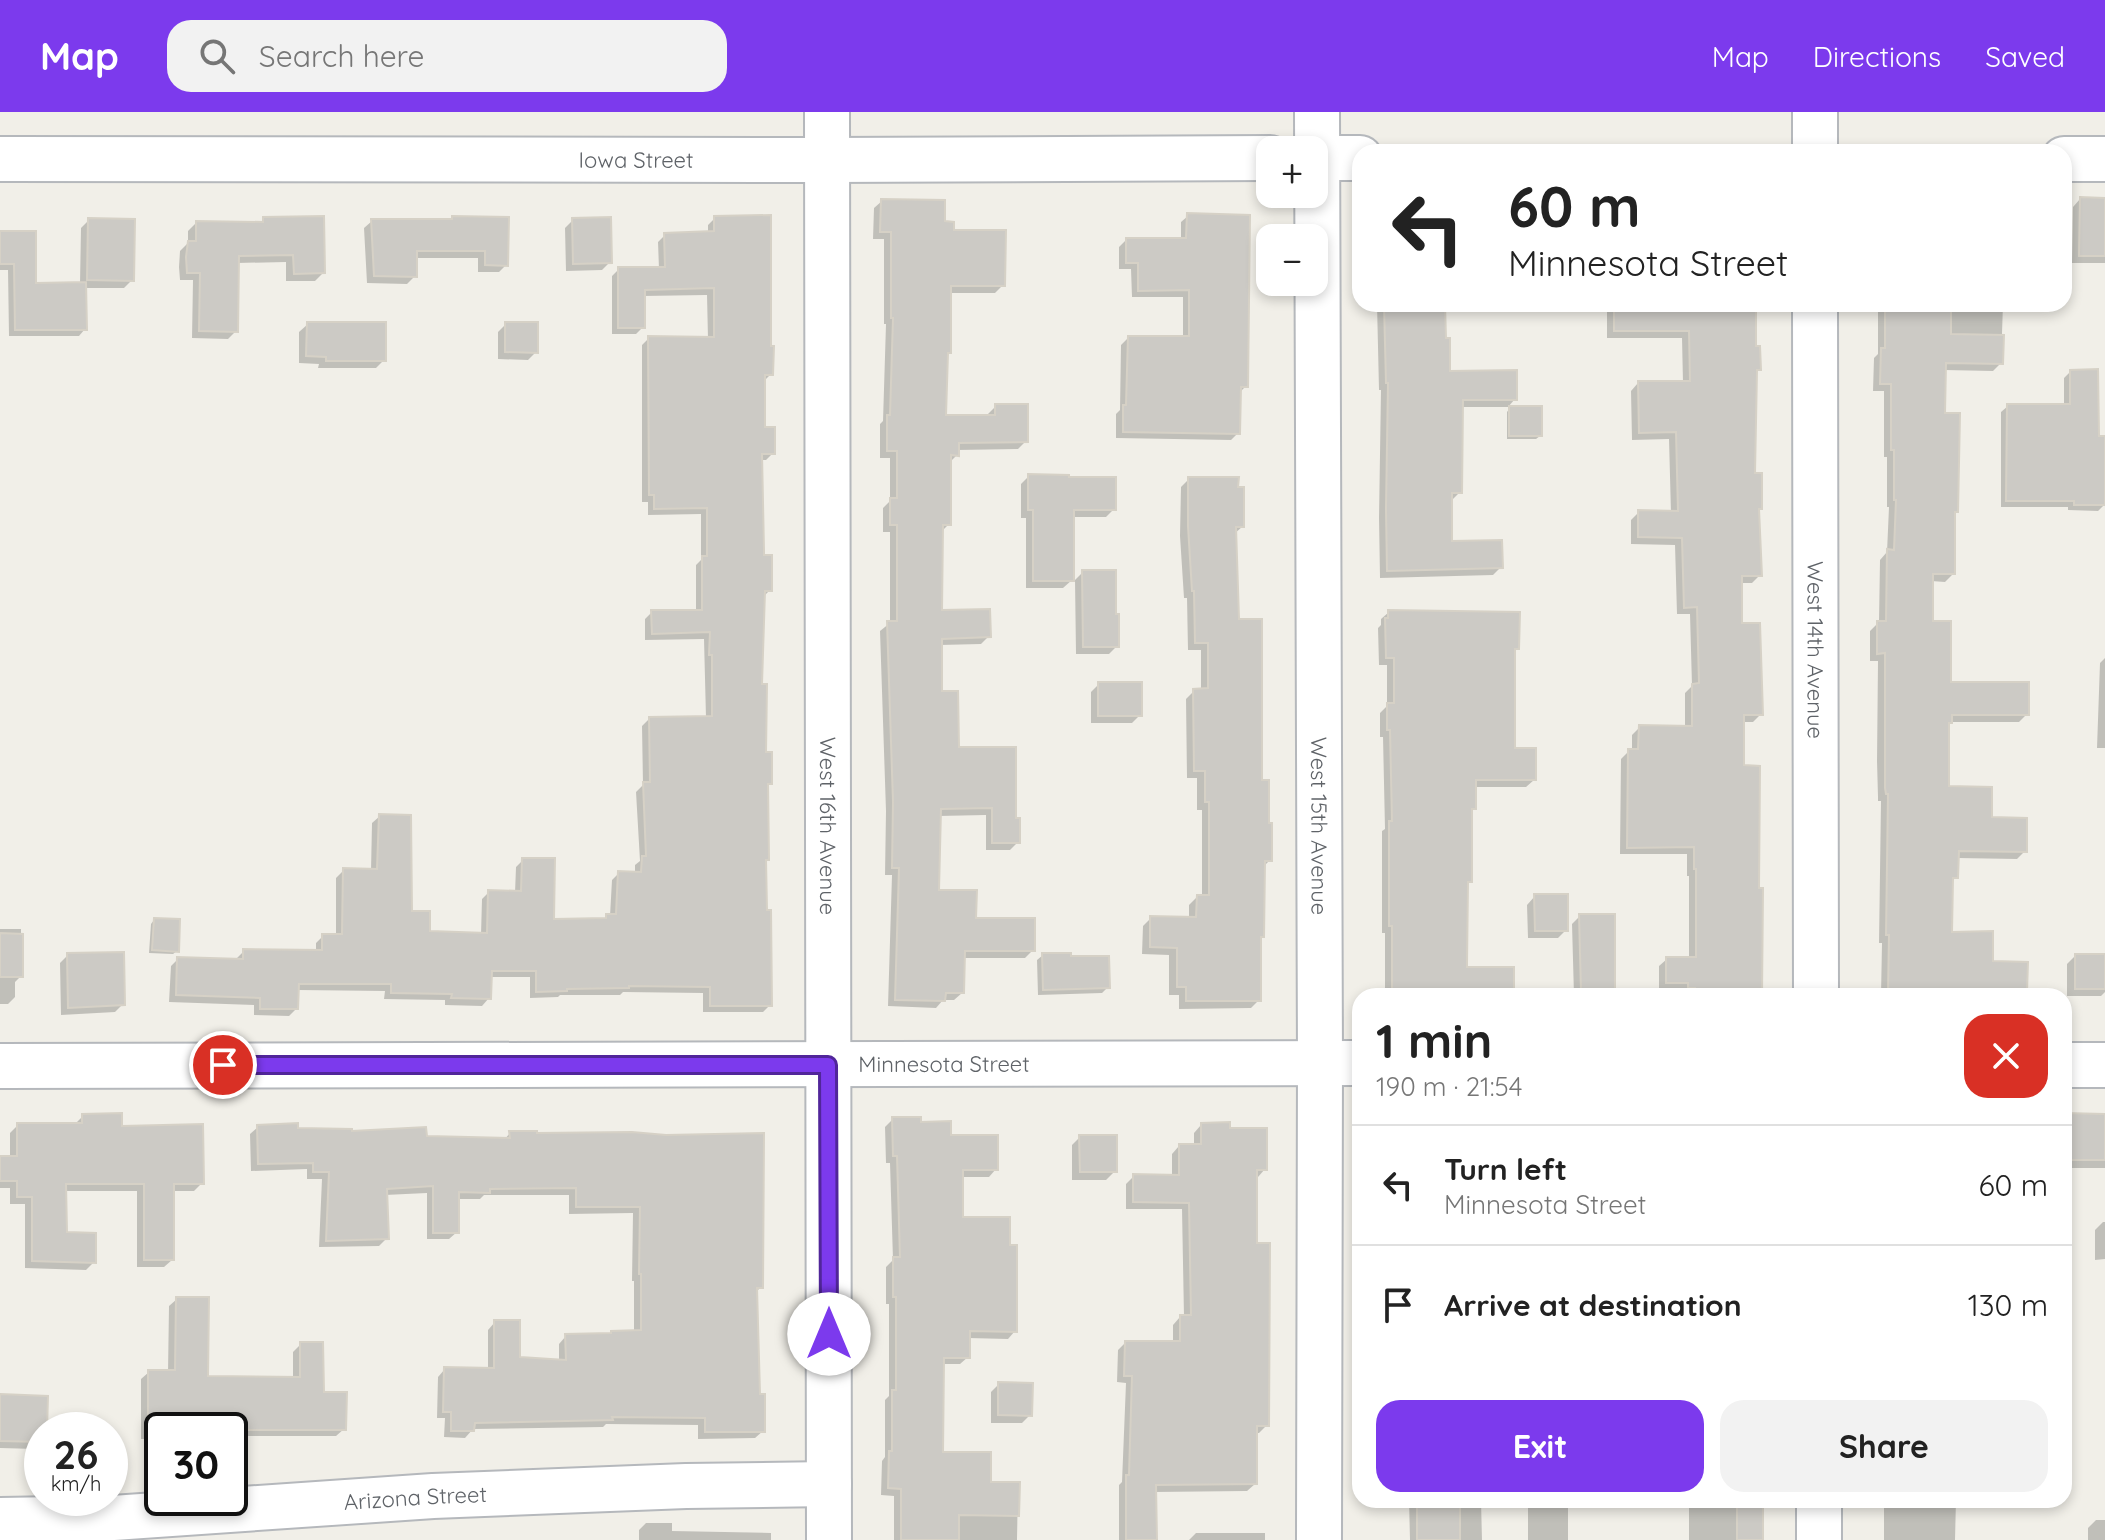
<!DOCTYPE html>
<meta charset="utf-8">
<style>
body{margin:0;font-family:Quicksand,sans-serif;background:#f2f2f2;color:#222;height:100vh;display:flex;flex-direction:column;font-size:30px;white-space:nowrap}
*{box-sizing:border-box;margin:0}
p{font-size:26px;color:#767676}
.icon{flex:none;width:44px;height:44px;fill:none;stroke:currentColor;stroke-width:2;stroke-linecap:round;stroke-linejoin:round}
.map{position:relative;flex:1;overflow:hidden}
.panel{position:absolute;left:1352px;top:876px;width:720px;height:520px;display:flex;flex-direction:column;background:#fff;border-radius:24px;box-shadow:0 4px 12px #0003}
.panel>*{flex:none}
.hud{position:absolute;left:1352px;top:32px;width:720px;height:168px;border-radius:24px;box-shadow:0 4px 12px #0003;background:#fff;color:#222;overflow:hidden}
.tools{position:absolute;left:1256px;top:24px;display:grid;gap:16px}
.tools a{display:grid;place-items:center;width:72px;height:72px;border-radius:16px;background:#fff;box-shadow:0 4px 12px #0003;font-size:40px}
.speed{position:absolute;left:24px;top:1300px;display:flex;gap:16px;font-size:40px;font-weight:700;text-align:center}
.speed>*{display:grid;place-content:center;width:104px;height:104px;border-radius:50%;background:#fff;box-shadow:0 4px 12px #0003;line-height:1}
.speed small{font-size:20px;font-weight:400}
.speed .limit{border:4px solid #111;border-radius:12px;background:#fff;color:#111}
.pin{position:absolute;display:grid;place-items:center;width:68px;height:68px;color:#fff;margin:-34px;border:4px solid #fff;border-radius:50%;box-shadow:0 2px 8px #0007}
.me{position:absolute;width:88px;margin:-44px;rotate:0deg;stroke-linejoin:round;filter:drop-shadow(0 0 6px #0008)}
.turn{display:flex;align-items:center;gap:28px;height:168px;padding:0 24px;font-size:36px}
.turn .icon{width:104px;height:104px;stroke-width:2.5}
.turn b{display:block;font-size:56px;line-height:68px}
.round{display:grid;place-items:center;flex:none;width:84px;height:84px;border-radius:24px;background:#f2f2f2}
.summary{display:flex;align-items:center;justify-content:space-between;height:136px;padding:0 24px}
h1{font-size:48px;font-weight:700;line-height:60px}
.cta{display:flex;gap:16px;margin-top:auto;padding:16px 24px}
.cta a{flex:1;height:92px;border-radius:24px;background:#7c3aed;color:#fff;font-size:32px;font-weight:700;line-height:92px;text-align:center}
.cta a+a{background:#f2f2f2;color:#222}
ul{padding:0;list-style:none}
li{display:flex;align-items:center;gap:24px;height:120px;padding:0 24px;border-top:2px solid #e0e0e0}
li div{flex:1}
li b{display:block;font-size:30px}
li em{font-style:normal}
header{display:flex;align-items:center;gap:48px;box-sizing:border-box;height:112px;padding:0 40px;background:#7c3aed;color:#fff}
header strong{font-size:38px}
nav{display:flex;gap:44px;margin-inline-start:auto;font-size:28px}
.search{width:560px;height:72px;background:#f2f2f2;display:flex;align-items:center;gap:20px;box-sizing:border-box;padding:0 28px;border-radius:24px;color:#767676;font-size:30px}
.map>svg:first-child{display:block}
.shadow{fill:#0003}
.building{fill:#cccac5;stroke:#d6d1c6;stroke-width:2}
.lines{fill:none;stroke-linecap:round;stroke-linejoin:round}
.minor-casing{stroke:#b5b8bc;stroke-width:48}
.minor{stroke:#fff;stroke-width:44}
.route-casing{stroke:#51269a;stroke-width:20}
.route{stroke:#7c3aed;stroke-width:14}
.labels{text-anchor:middle;dominant-baseline:central;stroke-width:8;stroke-linejoin:round;paint-order:stroke}
.street-label{font-size:22px;fill:#5f6368;stroke:#fff}
</style>
<header>
<strong>Map</strong>
<div class="search"><svg class="icon" aria-label="search" viewBox="0 0 24 24"><circle cx="10" cy="10" r="6"/><path d="M15 15l6 6"/></svg>Search here</div>
<nav><a>Map</a><a>Directions</a><a>Saved</a></nav>
</header>
<div class="map">
<svg width="2105" height="1428" viewBox="0 0 2105 1428">
<rect width="100%" height="100%" fill="#f1efe8"/>
<!-- shadow -->
<path class="shadow" d="M2080,87l25,1v63h-33l1,-56z
M882,89l61,22 60,62 -8,8h-46v60l-3,3 -2,61h44v-3l8,-8 30,35 -8,8 -61,1v5l-8,8v61l-8,8 -1,81 49,23 -8,8 -41,1v48l17,56 57,71 4,22 -8,8h-24v-35l-48,1 -1,76 37,28 59,30 -8,8h-62l-1,35 -8,7h-11l-7,8 -48,-2 4,-131h-7l1,-64 -6,-180 10,-8v-91h-7v-24l7,-7v-43h-10v-34l3,-3 3,-97h-2v-85h-11l1,-31z
M1188,104l58,170 -7,7 -1,40 -7,7 -115,-2v-24l4,-4 1,-65 7,-7h55v-41h-51l-1,-28h-12v-22l7,-7h55v-18z
M715,106l56,156 -8,8v47l10,24 -7,7h-6l2,91 8,39 -7,7 -3,89 4,68 6,29 -4,4 -2,75 6,143 -7,7h-60v-19l-80,-1 -3,3h-60l-2,2 -28,1v-21h-40l-1,21 -7,8 -37,-1v-5l-61,-1 1,-8 -88,-1 -1,19 -7,7 -35,-1v-10l-85,-3 2,-36 7,-7 59,2v-3l7,-7 72,1v-9l7,-7h13v-58l8,-8 27,1 1,-48 8,-7 30,97 18,20 53,2 1,-36 7,-7 26,1 1,-26 7,-7 29,61 52,-1 6,-4 2,-36 7,-7 16,1v-9l5,-4 -4,-69 7,-7 -1,-59 7,-7 57,-1 -2,-79 -59,1v-21l7,-7h44v-47l5,-5v-46l-53,1v-13h-6v-157l7,-7 59,1 -1,-44 -64,1v31l-7,7h-24v-58l7,-7h40l-1,-27 7,-7 43,-2v-8z
M264,107l59,54 -8,8h-29v-19l-49,1 -1,68 -8,8 -36,-1 1,-58h-13l-1,-13 1,-16 8,-8v-12l8,-8 63,1z
M507,107l-1,46 -7,7h-21v-14h-63v18l-8,8 -40,-1 -3,-55 8,-7z
M89,108l43,60 -8,8h-39v41l-6,7h-70l-1,-66h-8v-37l34,52 46,-1 1,-56z
M573,108l37,42 -8,8 -36,1 -1,-43z
M1377,192h66l5,69 67,26 -7,8h-47l-1,85 -8,8 -2,43 51,24 -8,8 -113,3 -1,-60 2,-128h-2z
M1613,192h141v44l5,21 -4,4 -2,102 7,33 -3,3 3,64 -8,8h-12v42l21,89 -8,8h-11v45l15,123 3,106h-72l-7,-1v-5h-22v-24l8,-7h22v-83h-2v-22h-67l1,-95 8,-8h3v-16l8,-8 45,1v-35l7,-7 -2,-72h-13l-2,-69 -44,-1v-24l8,-8 32,1 -2,-74 -37,1 -1,-49 7,-8h45l-1,-45h-75v-28z
M1878,192h125l-2,59 -8,8 -49,-1 -1,45 13,96 -3,3v60l-8,8 -14,-1v42l18,61 78,30 -8,8h-69l-3,3v63l43,31 35,32 -8,8 -60,-1 -1,19 -5,6 -1,51 41,29 35,29 -5,4h-140l1,-53h-3l2,-142h-3v-4l-1,-36 1,-100h-8v-30l9,-9 1,-62 7,-8 2,-45h-2v-50h-3v-66h-11l1,-33 4,-4z
M308,212l76,36 -8,8h-58l1,-4 -20,-1v-31z
M506,212l30,28 -8,8 -30,-1v-27z
M2070,260l27,66h8v66l-7,7 -30,-1v-3h-67v-95l7,-6h56v-28z
M1510,296l30,28 -4,3h-29v-27z
M1029,364l85,33 -8,8h-34v63l-9,8h-37v-70h-5v-34z
M1189,367l53,48 -8,7 4,87 32,239 -7,7 -1,69 -3,3v61l-8,8 -72,1v-14h-10v-40l-27,-1 1,-28 8,-8 38,1v-14l8,-8h5v-87h-5v-32h-10l-1,-79 8,-8 7,-1v-40h-13l-1,-52h-3l-4,-62 1,-49z
M1083,460l31,44 3,30 -8,8h-33l-1,-74z
M1389,500l128,36 -4,4v98l21,30 -8,7h-52v21l-4,4v69l-4,3v85l46,27h-127v-63h-3v-102l3,-2 -2,-92h-3v-24l7,-7v-41h-8l-1,-37 3,-3v-6z
M2105,546v90h-8l3,-85z
M1099,572l41,31 -8,8h-41v-31z
M1535,784l31,34 -8,8h-30l-1,-33z
M1580,804l33,75 -5,5h-34l-2,-72z
M154,808l23,31 -4,3 -24,-1 2,-29z
M0,817h21v47l-6,6v15l-7,7h-8z
M68,843l55,49 -8,8 -54,3 -1,-52z
M1043,843l65,32 -6,6 -64,2 -1,-35z
M2075,844h30v36l-4,4h-34v-32z
M2064,1003h41v53h-41z
M83,1004l37,12 82,55 -8,8h-22v69l-8,7h-27v-76h-73l1,43 29,28 -8,8 -61,-2v-64h-15v-16h-10v-30h10v-25l8,-8 57,-1z
M893,1007l26,5 30,13 47,32 -7,8h-28l1,42 46,28 7,84 -7,8 -40,-1v19l-8,7h-18l-1,89 48,31h29l-1,56h-123v-44l-13,-1 1,-34 3,-4v-57l4,-4v-92h-3v-37l7,-7 -3,-97h-4l-1,-36z
M1201,1013l27,5 37,39 -7,8h-3v68l12,180 -8,8h-4v51l-8,7 -93,1 1,48h-36v-55l3,-3 4,-99 -9,-1 1,-32 7,-7h48v-18l7,-8h4l-2,-108h-56v-25l8,-8 38,1v-23l7,-8h15v-13z
M258,1015l167,11 79,2 6,-7h25l226,154 -6,6 3,103 5,35 -8,7 -57,1v-14l-92,-1 -3,3 -130,2 -8,9 -21,-1 1,-19h-8l1,-41 7,-8 43,1v-40l7,-8 23,36 41,3v-17l7,-8 42,-1 3,-2 23,-1v-51h-2l1,-68 -64,1v-19h-85l-4,4h-23v33l-8,7h-22v-46l-42,2 2,43 -8,8 -60,1 3,-68h-15v-10l-56,2 -1,-37z
M1080,1025l35,34 -9,9h-34v-35z
M2103,1110h2v37l-10,1v-30z
M177,1187l29,79 87,1v-27l8,-8 21,50 22,35 -8,7h-106v-6h-68v9h-21v-60l8,-7h19l1,-66z
M999,1272l31,31 -8,8h-31v-31z
M0,1284l45,34h-3v14l-6,5 -36,-1z
M1409,1388h72l1,40h-72z
M1528,1388h40v40h-40z
M1676,1388h85v31h3v9h-75v-39z
M1884,1388h72l-1,40h-71z
M2096,1408h9v20h-17v-12z
M646,1411h26v8l99,2v7h-132v-10z
M1196,1421h69v7h-76z"/>
<!-- building -->
<path class="building" d="M2080,85l25,1v58h-26z
M881,87l64,1v21l9,1v8h52l-1,56h-54v67h-3l-2,62h49v-11h33v38l-69,1v13l-8,-1v70h-8l-1,85 48,-1 1,28 -49,2v52h16l1,56h57v71h4v25h-28v-35l-51,1 -2,81h38l-1,28h59v33h-70l-1,42h-18l-1,8 -50,-1 4,-132h-7l1,-66 -6,-181h10v-96h-7v-27h7v-47h-10v-36h3l3,-97h-2v-86h-11z
M1187,101l63,2 -2,172h-7l-1,47 -117,-2v-27h3l2,-69h61v-46l-51,1v-28h-12v-25h60z
M771,103v131h3l-1,29h-8v52h10v27h-13l2,97v4h8v36h-7l-3,93h5l-1,68h6v32h-4l1,76h-3l1,50h4l1,96h-62v-19l-81,-1v2l-62,1v2l-31,1v-21h-44l-1,28 -40,-1 1,-4 -61,-1v-9h-92l-1,25h-38v-11l-84,-3 1,-38 66,2v-10l79,1v-16h20l1,-66 34,1 2,-55 32,1 1,96h18v20l57,2 1,-43 33,1 1,-33h33l-1,61 52,-1v-4h10l2,-43 23,1 1,-16h4l-3,-74h7l-1,-65 63,-1v-61h-3l1,-23 -58,2 -1,-24h51v-54h5v-48l-53,1v-14h-5l-1,-159 66,1v-49l-69,2v38h-27v-61h47l-1,-34 50,-2v-15z
M324,104l1,57 -31,1 -1,-19 -54,1 -1,76 -39,-1 1,-58h-13l-1,-16 2,-16h8v-20l67,1v-5z
M452,104l57,1 -1,49 -23,-1v-14h-68v26l-43,-1 -3,-57h81z
M611,105l1,46 -39,1 -1,-46z
M88,106l47,1 -1,62 -47,-1z
M0,119h36v52l50,-1 1,48h-72l-1,-66h-14z
M1384,192h61l1,34h4v33l67,-1v30h-54l-1,93h-10v48l50,-1 1,28 -116,3 -1,-62 2,-126h-2z
M1614,192h142v42h4l1,24h-4l-2,103h7v36h-3l3,67h-20v47h18l3,92h-19v50l16,1 -1,122h4l-1,108h-67v-8h-7v-5h-22v-26h30v-88h-2v-22l-67,1 1,-99h10l1,-24 53,1v-42l7,-1 -2,-76 -13,1 -2,-70 -44,-1v-27l40,1 -2,-79 -37,1 -1,-52h52l-1,-50h-75z
M1885,192h66v30l53,1 -1,29 -57,-1 -1,50h15l-2,99h-3v62h-22v47h18v61h78v33h-77v8h-3v63l43,1v30l35,1v34l-68,-1 -1,27h-5l-1,54 41,-1v30l35,1 -1,30 -64,-1v2l-27,2 -48,-2 1,-58h-3l2,-141h-2l-1,-6v-135l-8,1v-33h9l1,-72 7,1 2,-50h-2v-50h-3v-66h-11l1,-36h4z
M307,210h79v39h-60v-4l-20,-1z
M505,210h33v31l-33,-1z
M2098,257l1,67h6v69h-31v-4h-68l1,-97h63v-34z
M1509,294h33v30h-33z
M1028,362l41,1v2h47v33h-42v71h-41v-71h-5z
M1188,365h51l-1,10h6v40h-8l3,92h23v161h7v43h3v38h-7l-1,76h-3v64h-75v-14h-9v-39l-27,-1v-31l46,1 1,-22h12v-93h-4v-31h-11l-1,-82 15,-1v-45h-13l-1,-52h-2l-4,-65z
M1082,458h34v44h3v33h-36z
M1388,498l132,2 -1,37h-4v99h21v32h-60v29h-4v73h-4l-1,81v4h47v29h-122v-70h-3v-105h3l-2,-91h-3v-27h7v-45h-8l-1,-40h3z
M1098,570h44v34h-44z
M1534,782h34v37h-33z
M1579,802h36v78h-34z
M154,806l26,1 -1,33 -27,-2z
M0,821l23,1v43h-23z
M124,840l1,53 -57,3 -1,-55z
M1042,841h29v3h38l1,32 -67,2z
M2075,842h30v35h-30z
M122,1001v13l81,-2 1,60h-30v76h-30v-76h-78l1,48 29,1v30l-64,-2v-64h-15v-16h-17v-25h17v-33h65v-9z
M2064,1001l41,1v46h-41z
M892,1005h29v5l30,-1v14h47v35h-35v47h47v28h7v87l-47,-1v27h-26l-1,94h48v30h29l-1,34 -60,-1v25h-58v-51l-13,-1 1,-37h3v-61h4v-93h-3v-40h7l-3,-101h-4z
M1230,1010v6h37v42h-10v73h13l-1,183h-12v58l-101,1 1,55h-31v-65h3l3,-99h-8l1,-35h55v-26h11l-2,-112 -56,-1v-28l46,1v-31h22v-21z
M298,1011v5l54,1v2l74,-4 1,9 83,2 -1,-7h28v2l95,-1 34,3 98,-2 -1,155h-6l3,106h5v38h-60v-14l-93,-1 1,3 -138,3 -1,8h-23v-19h-8l1,-45 50,1v-48h26v37l46,3 -1,-26 46,-1v-2l30,-1v-56h-2l1,-67h-64v-19l-86,1v4l-31,-1v41h-26v-47l-46,3 2,50 -63,2 3,-69h-16v-9l-55,1 -1,-39z
M1079,1023h38v37h-37z
M176,1185h33l-1,79 92,1v-35h23l1,50h23l-1,38h-198v-60h27z
M998,1270l35,1 -1,33 -34,-1z
M0,1282l48,2 -1,34h-5v12l-42,-1z
M1417,1388h43v40h-43z
M1737,1388h26v40h-26z"/>
<g class="lines">
<defs>
<g id="minor">
<path id="s1" d="M827,0l2,1428"/>
<path id="s2" d="M1317,0l3,951 -1,477"/>
<path d="M1815,0v40"/>
<path d="M1314,46h46"/>
<path id="s3" d="M0,47l828,1 442,-2"/>
<path d="M2064,47h41"/>
<path id="s4" d="M1815,192l1,692"/>
<path d="M2064,953h41"/>
<path id="s5" d="M0,954l1360,-3"/>
<path d="M1819,1388v40"/>
<path id="s6" d="M0,1408l113,-2 320,-22 253,-10 143,-2"/>
</g>
</defs>
<!-- minor casing -->
<use href="#minor" class="minor-casing"/>
<!-- minor -->
<use href="#minor" class="minor"/>
</g>
<g class="lines">
<defs>
<path id="route" d="M223,953h605l1,269"/>
</defs>
<!-- route casing -->
<use href="#route" class="route-casing"/>
<!-- route -->
<use href="#route" class="route"/>
</g>
<g class="labels">
<!-- street labels -->
<g class="street-label">
<text stroke="none"><textPath href="#s3" startOffset="636">Iowa Street</textPath></text>
<text stroke="none"><textPath href="#s4" startOffset="346">West 14th Avenue</textPath></text>
<text stroke="none"><textPath href="#s1" startOffset="714">West 16th Avenue</textPath></text>
<text stroke="none"><textPath href="#s2" startOffset="714">West 15th Avenue</textPath></text>
<text stroke="none"><textPath href="#s5" startOffset="944">Minnesota Street</textPath></text>
<text stroke="none"><textPath href="#s6" startOffset="416">Arizona Street</textPath></text>
</g>
</g>
</svg>
<div class="tools">
<a>+</a>
<a>−</a>
</div>
<div class="speed"><div>26<small>km/h</small></div><div class="limit">30</div></div>
<div class="pin" style="left:223px;top:953px;background:#d93025"><svg class="icon" aria-label="arrive" viewBox="0 0 24 24"><path d="M6 21V4h12l-3 4 3 4H6"/></svg></div>
<svg class="me" style="left:829px;top:1222px" viewBox="-20 -20 40 40"><circle r="19" fill="#fff"/><path d="M0-13L10 11 0 6-10 11z" fill="#7c3aed"/></svg>
<div class="hud">
<div class="turn"><svg class="icon" aria-label="left" viewBox="0 0 24 24"><path d="M17 20v-9H6M10 6l-5 5 5 5"/></svg><div><b>60 m</b>Minnesota Street</div></div>
</div>
<section class="panel">
<div class="summary"><div><h1>1 min</h1><p>190 m · 21:54</p></div><a class="round" style="background:#d93025;color:#fff"><svg class="icon" aria-label="close" viewBox="0 0 24 24"><path d="M6 6l12 12M18 6L6 18"/></svg></a></div>
<ul>
<li><svg class="icon" aria-label="left" viewBox="0 0 24 24"><path d="M17 20v-9H6M10 6l-5 5 5 5"/></svg><div><b>Turn left</b><p>Minnesota Street</p></div><em>60 m</em></li>
<li><svg class="icon" aria-label="arrive" viewBox="0 0 24 24"><path d="M6 21V4h12l-3 4 3 4H6"/></svg><div><b>Arrive at destination</b></div><em>130 m</em></li>
</ul>
<div class="cta"><a>Exit</a><a>Share</a></div>
</section>
</div>
